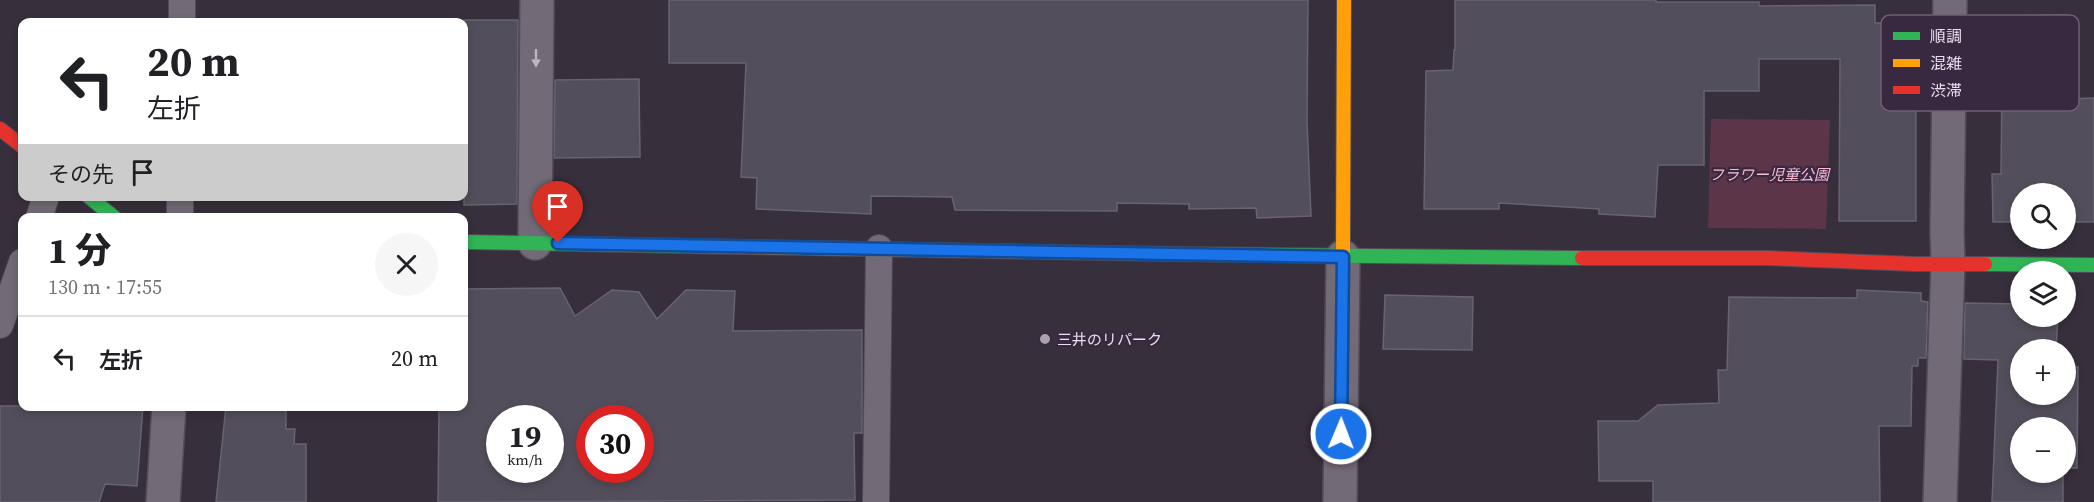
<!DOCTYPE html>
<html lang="ja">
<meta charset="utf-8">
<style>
body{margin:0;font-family:"Source Serif 4","Noto Sans JP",serif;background:#f6f6f6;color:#202124;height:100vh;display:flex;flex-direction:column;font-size:22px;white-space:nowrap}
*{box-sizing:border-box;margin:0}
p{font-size:20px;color:#757577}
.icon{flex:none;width:33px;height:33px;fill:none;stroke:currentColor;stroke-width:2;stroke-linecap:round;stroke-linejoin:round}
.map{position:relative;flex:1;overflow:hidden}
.sheet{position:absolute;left:18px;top:213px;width:450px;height:198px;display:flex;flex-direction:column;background:#fff;border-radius:12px;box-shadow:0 3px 9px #0003}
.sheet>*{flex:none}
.hud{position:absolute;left:18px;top:18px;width:450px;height:183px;border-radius:12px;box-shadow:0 3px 9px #0003;background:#fff;color:#202124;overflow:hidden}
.fabs{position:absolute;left:2010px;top:183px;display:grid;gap:12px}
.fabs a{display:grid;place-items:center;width:66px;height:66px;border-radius:50%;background:#fff;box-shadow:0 3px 9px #0003;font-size:30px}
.speed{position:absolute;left:486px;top:405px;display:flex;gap:12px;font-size:30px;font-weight:700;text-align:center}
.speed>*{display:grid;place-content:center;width:78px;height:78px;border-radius:50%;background:#fff;box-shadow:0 3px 9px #0003;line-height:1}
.speed small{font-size:15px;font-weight:400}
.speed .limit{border:9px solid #d22;background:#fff;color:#111}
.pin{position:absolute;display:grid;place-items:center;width:51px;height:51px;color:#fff;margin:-62px -26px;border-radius:50% 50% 50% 0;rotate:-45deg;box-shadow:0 0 6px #0007}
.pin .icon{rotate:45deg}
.me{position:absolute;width:66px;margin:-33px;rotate:1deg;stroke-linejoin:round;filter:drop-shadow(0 0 4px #0008)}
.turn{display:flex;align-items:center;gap:21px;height:126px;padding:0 30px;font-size:27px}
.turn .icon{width:78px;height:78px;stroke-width:2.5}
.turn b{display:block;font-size:42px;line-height:51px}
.then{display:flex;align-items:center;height:57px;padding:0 30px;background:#0003;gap:12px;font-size:22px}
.round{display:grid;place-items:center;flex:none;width:63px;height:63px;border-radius:32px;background:#f6f6f6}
.head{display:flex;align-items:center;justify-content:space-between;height:102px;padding:0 30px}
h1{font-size:36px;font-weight:800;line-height:45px}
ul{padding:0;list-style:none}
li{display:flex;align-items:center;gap:18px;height:84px;padding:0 30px;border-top:2px solid #e0e0e0}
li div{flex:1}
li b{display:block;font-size:22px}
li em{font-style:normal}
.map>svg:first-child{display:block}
.green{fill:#5c3648}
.building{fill:#534e5b;stroke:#67636f;stroke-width:1.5;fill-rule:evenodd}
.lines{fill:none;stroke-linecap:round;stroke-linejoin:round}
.lane-casing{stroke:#534b57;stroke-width:28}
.street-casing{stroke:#534b57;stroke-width:36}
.fast-casing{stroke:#534b57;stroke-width:16}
.slow-casing{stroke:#534b57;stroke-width:16}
.jam-casing{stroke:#534b57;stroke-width:16}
.lane{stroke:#726a76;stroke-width:26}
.street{stroke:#726a76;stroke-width:33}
.fast{stroke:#30b455;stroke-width:14}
.slow{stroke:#ff9f0a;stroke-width:14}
.jam{stroke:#e5322d;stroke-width:14}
.oneway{fill:#beb5c3}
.route-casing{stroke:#114b97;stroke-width:15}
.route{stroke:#1a73e8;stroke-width:10}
.poi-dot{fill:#a9a0af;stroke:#382941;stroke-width:2}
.labels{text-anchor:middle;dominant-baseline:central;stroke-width:4.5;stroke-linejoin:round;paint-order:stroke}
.park-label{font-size:15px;font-style:italic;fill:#fabad4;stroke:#382941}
.poi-label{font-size:15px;fill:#e7dded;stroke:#382941;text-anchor:start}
.key{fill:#382941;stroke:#6d5f75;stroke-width:1.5}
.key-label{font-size:16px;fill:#e7dded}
</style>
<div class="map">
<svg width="2094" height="502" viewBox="0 0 2094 502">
<rect width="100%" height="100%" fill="#372f3b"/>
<!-- green -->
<path class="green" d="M1711,119l119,1 -4,109 -118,-1z"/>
<!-- building -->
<path class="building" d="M669,0h639l-1,120 4,96 -54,2 -1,-10 -67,1v-5l-72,-1v8l-162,-1 -3,-13 -81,-1v18l-115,-5 1,-31 -16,-1 5,-114h-77z
M1455,0h201v2h103v4l116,-1v18h56l-1,55 -14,1v142h-77l1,-162h-81v32h-55v74h-46l-3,52 -56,-3v-5l-100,-6v6h-75l2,-138 27,-1 1,-20h1z
M2067,15v84l27,-1v124h-28v-28h-46v28h-27l-1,-48h9l1,-97h-34v-55h13v-6z
M464,20h54l-1,184 -53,1z
M639,79l1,78 -86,1 1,-78z
M560,288l15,28 37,-26 27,2 18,27 29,-29 49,1 -2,40 129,-1v103h-8l1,67 -417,2 1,-96h25v-117zM500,418h50v52h-50zM590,418h50v52h-50z
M1857,290l64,3v8l7,1 -2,56h-8v8h-6l-1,60h-32l1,76h-227v-21h-54l-1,-60h40l20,-16 61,-2 -1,-33h9l2,-73 128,1z
M1385,295l88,2 -1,53 -89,-1z
M1965,303l55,1v12h38l-2,34h-36v44h46v-27h12l-1,101h-11v-40h-46v44h43v30h-71l6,-142 -34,-1z
M0,406h143l-6,80 -32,-2 -6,18h-99z
M226,406h60v23h9l-1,15h12v58h-90z"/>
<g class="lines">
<defs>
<path id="lane" d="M182,22v-22
M39,218l7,-22
M180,218v-22
M0,325l22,-63
M876,502l3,-254"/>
<path id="street" d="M535,243l2,-243
M163,502l6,-96
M1340,502l3,-245
M1940,502l8,-239 -1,-31 3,-232"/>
<path id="fast" d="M88,196l27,22
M464,242l280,5
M1171,254l411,4
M1985,264l109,1"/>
<path id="slow" d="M744,247l427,7
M1343,257l1,-257"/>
<path id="jam" d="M0,129l22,17
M1582,258h186l146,6h71"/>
</defs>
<!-- lane casing -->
<use href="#lane" class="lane-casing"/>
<!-- street casing -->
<use href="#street" class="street-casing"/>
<!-- fast casing -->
<use href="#fast" class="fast-casing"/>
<!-- slow casing -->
<use href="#slow" class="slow-casing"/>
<!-- jam casing -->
<use href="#jam" class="jam-casing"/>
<!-- lane -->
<use href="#lane" class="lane"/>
<!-- street -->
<use href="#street" class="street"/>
<!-- fast -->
<use href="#fast" class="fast"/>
<!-- slow -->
<use href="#slow" class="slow"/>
<!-- jam -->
<use href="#jam" class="jam"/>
</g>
<!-- one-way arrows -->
<defs><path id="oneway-solid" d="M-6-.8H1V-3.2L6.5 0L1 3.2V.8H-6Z" transform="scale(1.5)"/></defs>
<use class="oneway" href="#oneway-solid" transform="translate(536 58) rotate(90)"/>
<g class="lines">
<defs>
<path id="route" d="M558,243l785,14 -2,177"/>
</defs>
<!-- route casing -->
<use href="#route" class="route-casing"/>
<!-- route -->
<use href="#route" class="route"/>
</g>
<!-- markers -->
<circle class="poi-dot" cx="1045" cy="339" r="6"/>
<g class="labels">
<!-- park labels -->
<g class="park-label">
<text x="1769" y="174">フラワー児童公園</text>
</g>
<!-- poi labels -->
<g class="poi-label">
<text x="1057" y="339">三井のリパーク</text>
</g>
</g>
<!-- legend -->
<rect x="1881" y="15" width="198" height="96" rx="9" class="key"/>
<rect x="1893" y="32" width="27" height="8" fill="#30b455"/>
<rect x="1893" y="59" width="27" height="8" fill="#ff9f0a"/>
<rect x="1893" y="86" width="27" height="8" fill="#e5322d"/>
<g class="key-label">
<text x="1930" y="42">順調</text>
<text x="1930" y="69">混雑</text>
<text x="1930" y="96">渋滞</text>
</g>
</svg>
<div class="fabs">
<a><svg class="icon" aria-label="search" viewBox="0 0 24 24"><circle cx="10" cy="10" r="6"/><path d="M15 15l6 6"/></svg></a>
<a><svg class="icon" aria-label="layers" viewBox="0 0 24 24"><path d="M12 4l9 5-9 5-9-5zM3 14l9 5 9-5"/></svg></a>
<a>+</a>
<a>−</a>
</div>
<div class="speed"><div>19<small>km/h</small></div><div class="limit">30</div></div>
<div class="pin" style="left:558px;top:243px;background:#d93025"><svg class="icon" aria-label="arrive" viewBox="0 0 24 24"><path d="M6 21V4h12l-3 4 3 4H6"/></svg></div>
<svg class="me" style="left:1341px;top:434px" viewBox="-20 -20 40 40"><circle r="17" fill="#1a73e8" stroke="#fff" stroke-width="3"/><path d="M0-11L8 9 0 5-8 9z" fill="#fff"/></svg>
<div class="hud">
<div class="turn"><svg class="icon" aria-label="left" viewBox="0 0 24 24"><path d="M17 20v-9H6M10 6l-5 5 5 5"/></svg><div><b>20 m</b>左折</div></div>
<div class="then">その先<svg class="icon" aria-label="arrive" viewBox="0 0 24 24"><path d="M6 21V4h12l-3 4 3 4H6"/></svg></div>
</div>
<section class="sheet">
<div class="head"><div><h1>1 分</h1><p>130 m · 17:55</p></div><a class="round"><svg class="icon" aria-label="close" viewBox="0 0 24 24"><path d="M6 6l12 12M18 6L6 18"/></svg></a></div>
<ul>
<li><svg class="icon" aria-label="left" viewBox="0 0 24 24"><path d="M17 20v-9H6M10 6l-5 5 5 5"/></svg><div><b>左折</b></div><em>20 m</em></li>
</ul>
</section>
</div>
